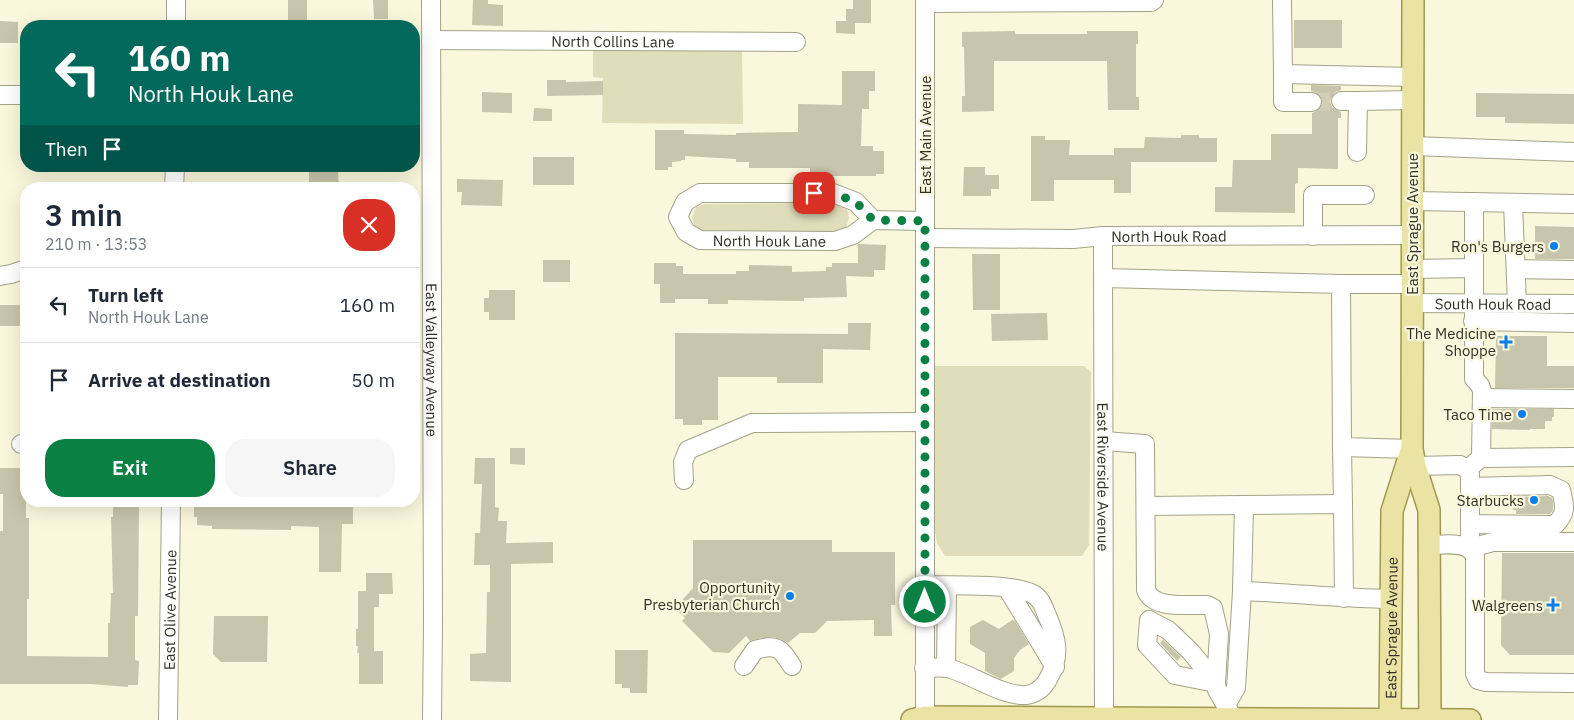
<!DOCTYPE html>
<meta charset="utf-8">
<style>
body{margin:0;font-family:"IBM Plex Sans",sans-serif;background:#f6f6f7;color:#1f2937;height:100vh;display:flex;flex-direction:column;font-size:19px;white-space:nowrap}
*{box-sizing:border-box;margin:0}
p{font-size:16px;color:#747a83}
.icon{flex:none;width:28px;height:28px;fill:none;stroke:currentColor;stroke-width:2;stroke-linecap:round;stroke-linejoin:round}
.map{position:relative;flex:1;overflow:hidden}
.drawer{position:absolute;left:20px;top:182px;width:400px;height:325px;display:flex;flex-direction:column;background:#fff;border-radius:20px;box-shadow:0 5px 20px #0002}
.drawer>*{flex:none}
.top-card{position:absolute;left:20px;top:20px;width:400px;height:152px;border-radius:20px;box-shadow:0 5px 20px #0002;background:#00695c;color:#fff;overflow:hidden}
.pin{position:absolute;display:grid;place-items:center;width:42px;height:42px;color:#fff;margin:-21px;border-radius:10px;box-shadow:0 2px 8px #0006}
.me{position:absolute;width:55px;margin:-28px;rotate:0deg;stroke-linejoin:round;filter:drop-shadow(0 0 4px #0008)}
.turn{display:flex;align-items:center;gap:18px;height:105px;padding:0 25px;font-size:22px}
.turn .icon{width:65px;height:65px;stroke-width:2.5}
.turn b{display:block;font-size:35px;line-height:42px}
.then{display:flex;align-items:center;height:48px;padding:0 25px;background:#0003;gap:10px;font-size:19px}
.round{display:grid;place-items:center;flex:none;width:52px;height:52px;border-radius:20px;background:#f6f6f7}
.summary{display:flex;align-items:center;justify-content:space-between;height:85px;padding:0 25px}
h1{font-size:30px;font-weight:600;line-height:38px}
.cta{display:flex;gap:10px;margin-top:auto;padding:10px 25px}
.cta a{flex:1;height:58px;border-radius:20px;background:#0b8043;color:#fff;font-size:20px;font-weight:600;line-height:58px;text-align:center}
.cta a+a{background:#f6f6f7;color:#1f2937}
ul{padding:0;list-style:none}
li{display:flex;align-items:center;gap:15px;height:75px;padding:0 25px;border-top:1px solid #e0e1e3}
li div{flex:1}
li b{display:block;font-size:19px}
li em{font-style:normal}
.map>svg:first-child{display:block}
.green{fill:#e0ddba}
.building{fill:#c7c5ab}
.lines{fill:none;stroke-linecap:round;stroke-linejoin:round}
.minor-tunnel{stroke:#d1cfb8;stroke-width:18;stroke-dasharray:18 9;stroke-linecap:butt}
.minor-casing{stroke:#a4a289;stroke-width:20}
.major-casing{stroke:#a1994f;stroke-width:24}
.minor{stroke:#fff;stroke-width:18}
.major{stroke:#ebe3a3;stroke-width:21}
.route{stroke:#0b8043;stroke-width:9;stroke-dasharray:0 16.2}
.poi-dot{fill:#0a7fe6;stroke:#f9f7dc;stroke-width:2}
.labels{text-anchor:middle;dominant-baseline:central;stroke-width:4.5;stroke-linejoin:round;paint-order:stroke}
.street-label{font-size:15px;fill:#313026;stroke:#f9f7dc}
.poi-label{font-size:15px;fill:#313026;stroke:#f9f7dc;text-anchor:end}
</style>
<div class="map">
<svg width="1574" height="720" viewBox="0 0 1574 720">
<rect width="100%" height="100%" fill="#f9f7dc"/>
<!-- green -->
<path class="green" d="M593,50h149l1,74 -141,-1 1,-45 -10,-1z
M837,203l10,6 2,9 -3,10 -12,5 -129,-1 -10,-5 -3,-9 4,-11 9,-3z
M929,366h155l7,6 -2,173 -7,11h-137l-8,-13 -6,-35z"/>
<!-- building -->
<path class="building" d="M288,0h19v26h-19z
M373,0h15v19h-14z
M473,0h15v4l15,1v21l-31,-1z
M853,0h18v23h-16v11l-19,-1v-12h10v-12h7z
M1294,20h48v28h-48z
M0,21l18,1v21h-18z
M1015,31v3h72v-3h51v13h-2v53h3v13h-31l-1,-49h-113v50l-32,1v-16h3l-1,-49h-2v-15z
M842,71h33v20h-6v18h-7l-1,37h12v5h11v23h-8v2h-60v-3h-6v-5h-61v-6h-13v-3l-51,-3v4h-4v1l-9,1v5h-4v3h-13v-40h29v4l52,1v-2l62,-1v-28l44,1z
M547,80h19v2l37,-1v14l-56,1z
M1311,85l30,1v4l-6,2 -5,9 2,6 9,5v6h-3v51l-40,-1v15l-3,1v29l-80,-1v-25h17l1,-27h38v-26h41v-21l5,-2 4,-3 2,-6 -5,-9 -7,-2z
M482,92l30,1v20l-30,-1z
M1476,93l98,1v30l-69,-1v-6h-29z
M534,108l18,1v12h-19z
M1181,135h18v3h18v24h-86v31h-17v-13h-60v21h-23v-65h14v4h25l-1,15h45v-7h30l1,-11 36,1z
M533,157h41v28h-41z
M964,167h21v8h14v14h-8v7h-28z
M338,171l1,18h-30v-17z
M457,179l46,1 -1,26 -41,-1 1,-13h-5z
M1535,226l39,1v32h-39z
M858,244l28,1 -1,25h-11v7l-28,-1 1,21 -43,1v3l-76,-1v4h-20v-5h-33v4h-15v-19h-6v-21h22v3h7v8h53v-3h13v-6l43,1v6l34,-1v-4h6v-4h26z
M972,254h28v56h-27z
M543,260h27v22h-27z
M489,290h26v30h-26v-8h-5v-14h5z
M0,305h26v21h-26z
M1047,313l1,27 -56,1 -1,-27z
M848,323h23l-1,27 -47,-1v34h-46v-6h-59v43h-16v5h-19v-6h-8v-86l173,1z
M1496,336h51v30h27v22h-79z
M1492,409h62v8h-2v4h-7v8h-15v1l-38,-1z
M510,448h15v17l-15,-1z
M475,458h20v49l4,1 -1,13h9l-1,22 47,-1v21l-42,1v118l-41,-1v-27l16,-1 1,-61h3v-27h-16l1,-32h5l2,-49h-8z
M0,468h26v50h3v81h-2v57l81,1v-34h2l1,-30h2l-2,-76h2v-10h26l-1,109h-3v44l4,1 -1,24h-10v2l-37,-3h-91v-153h3v-37h-3z
M1548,496l4,2 1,4v8l-3,4h-34v-4h-3v-13z
M194,501h115v3h44v20h-11l-1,48h-22v-45l-28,-1v4l-79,-1v-3l-15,-1v-8h-3z
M693,540h139v12h63v53h-4l1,31h-18v-16l-47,1 -12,12h-15l-12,10 -7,-4 -7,-2 -13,1 -11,3 -4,-5 -17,17 -16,-1 -31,-31 3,-3 -10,-10 18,-20z
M1502,553h72v102h-64l-9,-10z
M366,573h26l1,21h-14v13h-5v44h9v33h-24v-31h-2l1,-7h-2v-17h2v-38h8z
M214,616h54l-1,46h-46l-8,-8z
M983,620l16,9 13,-9 3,1 14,23 -9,6 -6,8v13l-13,8 -16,-8v-18l-15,-9v-17z
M1163,640l18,17 -4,4 -17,-18z
M615,650h33l-1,43h-17v-5h-8v-4h-7z"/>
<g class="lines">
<!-- minor-tunnel -->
<path class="minor-tunnel" d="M1312,102l29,-1"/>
<defs>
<g id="minor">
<path id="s1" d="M431,0l2,623 -1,97"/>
<path d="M925,0v720"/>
<path d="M1282,0l1,74 130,3"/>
<path d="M925,3l226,-1 3,-2"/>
<path d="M176,26v-26"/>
<path id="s2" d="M431,40l365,2"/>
<path d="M1283,74v28h29"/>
<path d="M0,95h26"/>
<path d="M1341,101h17"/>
<path d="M1413,146l161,6"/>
<path d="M1357,152l1,-51 55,-1"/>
<path d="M174,189l1,-23"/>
<path d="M1413,201l161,3"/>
<path d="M1474,202v177l6,6 2,6 -1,67"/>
<path d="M1513,203l4,101"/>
<path id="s3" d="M873,220l-17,-18 -23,-9h-133l-15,9 -7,15 8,15 14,8 135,1 18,-6 20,-15 52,1"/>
<path id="s4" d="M1103,236l1,482"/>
<path d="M1313,236v-41h52"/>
<path id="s5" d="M925,238l148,1 30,-3 310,-1"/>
<path d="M1412,269l61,-1"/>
<path d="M1516,269l58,1"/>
<path d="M0,276l11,-2 15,-5"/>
<path d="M1104,278l237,6 1,163 70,2"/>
<path d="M1341,284h71"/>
<path id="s6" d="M1412,303l162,1"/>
<path d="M1473,321l101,2"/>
<path d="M1482,398l92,1"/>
<path d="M1104,441l41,3 1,146c7,20 43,14 61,15l6,3 6,26 -3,49 1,7 16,28"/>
<path d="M21,444h5"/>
<path d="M1342,447l1,57"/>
<path d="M1415,466l45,-1 7,4 3,5v74l23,-6h81"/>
<path d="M1471,466l10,-8 93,-1"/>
<path d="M684,480l-1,-18 5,-12 64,-27 173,-1"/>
<path d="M1470,487l80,-2 11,5c4,16 6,23 -6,35l-85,-1"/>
<path d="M1146,506l98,-1"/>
<path d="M1429,545c13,0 40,-5 46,11v118l3,6 8,2 88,1"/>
<path d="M1007,588l48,79"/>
<path d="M1242,591l2,-86 99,-1 1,94"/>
<path d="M1149,620l19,10 23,22 25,31 -41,-8 -28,-30z"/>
<path d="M744,666l11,-16c22,-6 25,-3 37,16"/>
<path d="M924,668c9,0 19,-2 27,1 21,6 53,28 75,26 9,-1 16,-6 21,-14 15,-25 10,-43 -1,-68 -3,-8 -6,-16 -15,-20 -23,-10 -80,-7 -106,-8"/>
<path d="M946,668l1,-82"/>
<path d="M1226,705l10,-17 6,-97c50,2 99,7 149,8"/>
<path id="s7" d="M168,720l3,-219"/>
</g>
<g id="major">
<path d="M1413,0l-1,449 3,17 14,44 1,210"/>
<path d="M912,720l13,-3 545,3"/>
<path id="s8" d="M1390,720l2,-209 19,-60"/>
</g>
</defs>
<!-- minor casing -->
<use href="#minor" class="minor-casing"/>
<!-- major casing -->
<use href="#major" class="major-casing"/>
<!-- minor -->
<use href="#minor" class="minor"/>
<!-- major -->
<use href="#major" class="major"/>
</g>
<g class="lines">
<!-- route -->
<path class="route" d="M814,193h19l23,9 17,18 52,1v381"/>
</g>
<!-- markers -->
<g class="poi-dot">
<circle cx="1554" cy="246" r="5"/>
<path d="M1503.5 334.5h5v5h5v5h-5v5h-5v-5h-5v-5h5z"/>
<circle cx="1522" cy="414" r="5"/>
<circle cx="1534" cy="500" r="5"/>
<circle cx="790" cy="596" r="5"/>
<path d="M1550.5 597.5h5v5h5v5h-5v5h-5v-5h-5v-5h5z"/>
</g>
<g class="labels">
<!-- street labels -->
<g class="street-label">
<text stroke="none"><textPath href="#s2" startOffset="182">North Collins Lane</textPath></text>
<text transform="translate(925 135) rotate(-90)">East Main Avenue</text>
<text transform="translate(1412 224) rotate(-90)">East Sprague Avenue</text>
<text stroke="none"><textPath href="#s5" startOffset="244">North Houk Road</textPath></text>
<text stroke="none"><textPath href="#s3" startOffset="319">North Houk Lane</textPath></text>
<text stroke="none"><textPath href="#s6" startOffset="81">South Houk Road</textPath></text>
<text stroke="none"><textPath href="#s1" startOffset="360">East Valleyway Avenue</textPath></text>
<text stroke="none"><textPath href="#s4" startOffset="241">East Riverside Avenue</textPath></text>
<text stroke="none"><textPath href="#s7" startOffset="110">East Olive Avenue</textPath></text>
<text stroke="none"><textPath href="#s8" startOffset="92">East Sprague Avenue</textPath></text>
</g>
<!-- poi labels -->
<g class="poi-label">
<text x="1544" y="246">Ron's Burgers</text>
<text x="1496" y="333">The Medicine<tspan x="1496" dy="17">Shoppe</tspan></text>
<text x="1512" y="414">Taco Time</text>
<text x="1524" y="500">Starbucks</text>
<text x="780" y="587">Opportunity<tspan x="780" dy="17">Presbyterian Church</tspan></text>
<text x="1543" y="605">Walgreens</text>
</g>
</g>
</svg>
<div class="pin" style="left:814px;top:193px;background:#d93025"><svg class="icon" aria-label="arrive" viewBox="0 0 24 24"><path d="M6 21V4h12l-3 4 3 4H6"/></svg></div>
<svg class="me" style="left:925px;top:602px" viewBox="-20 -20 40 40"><circle r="17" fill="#0b8043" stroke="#fff" stroke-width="3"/><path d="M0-11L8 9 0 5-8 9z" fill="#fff"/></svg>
<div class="top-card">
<div class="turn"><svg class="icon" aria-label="left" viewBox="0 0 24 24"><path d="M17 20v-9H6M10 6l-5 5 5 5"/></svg><div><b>160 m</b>North Houk Lane</div></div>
<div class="then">Then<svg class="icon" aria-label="arrive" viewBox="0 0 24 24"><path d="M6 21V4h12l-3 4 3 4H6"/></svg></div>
</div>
<section class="drawer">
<div class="summary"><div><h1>3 min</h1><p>210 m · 13:53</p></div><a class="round" style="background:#d93025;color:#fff"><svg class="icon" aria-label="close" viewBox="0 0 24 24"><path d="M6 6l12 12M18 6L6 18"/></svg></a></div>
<ul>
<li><svg class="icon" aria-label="left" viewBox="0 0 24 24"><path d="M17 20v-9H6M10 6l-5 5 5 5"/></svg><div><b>Turn left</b><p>North Houk Lane</p></div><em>160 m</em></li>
<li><svg class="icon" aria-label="arrive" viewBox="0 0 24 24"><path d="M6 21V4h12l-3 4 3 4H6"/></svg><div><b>Arrive at destination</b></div><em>50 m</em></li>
</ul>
<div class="cta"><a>Exit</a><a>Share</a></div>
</section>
</div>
